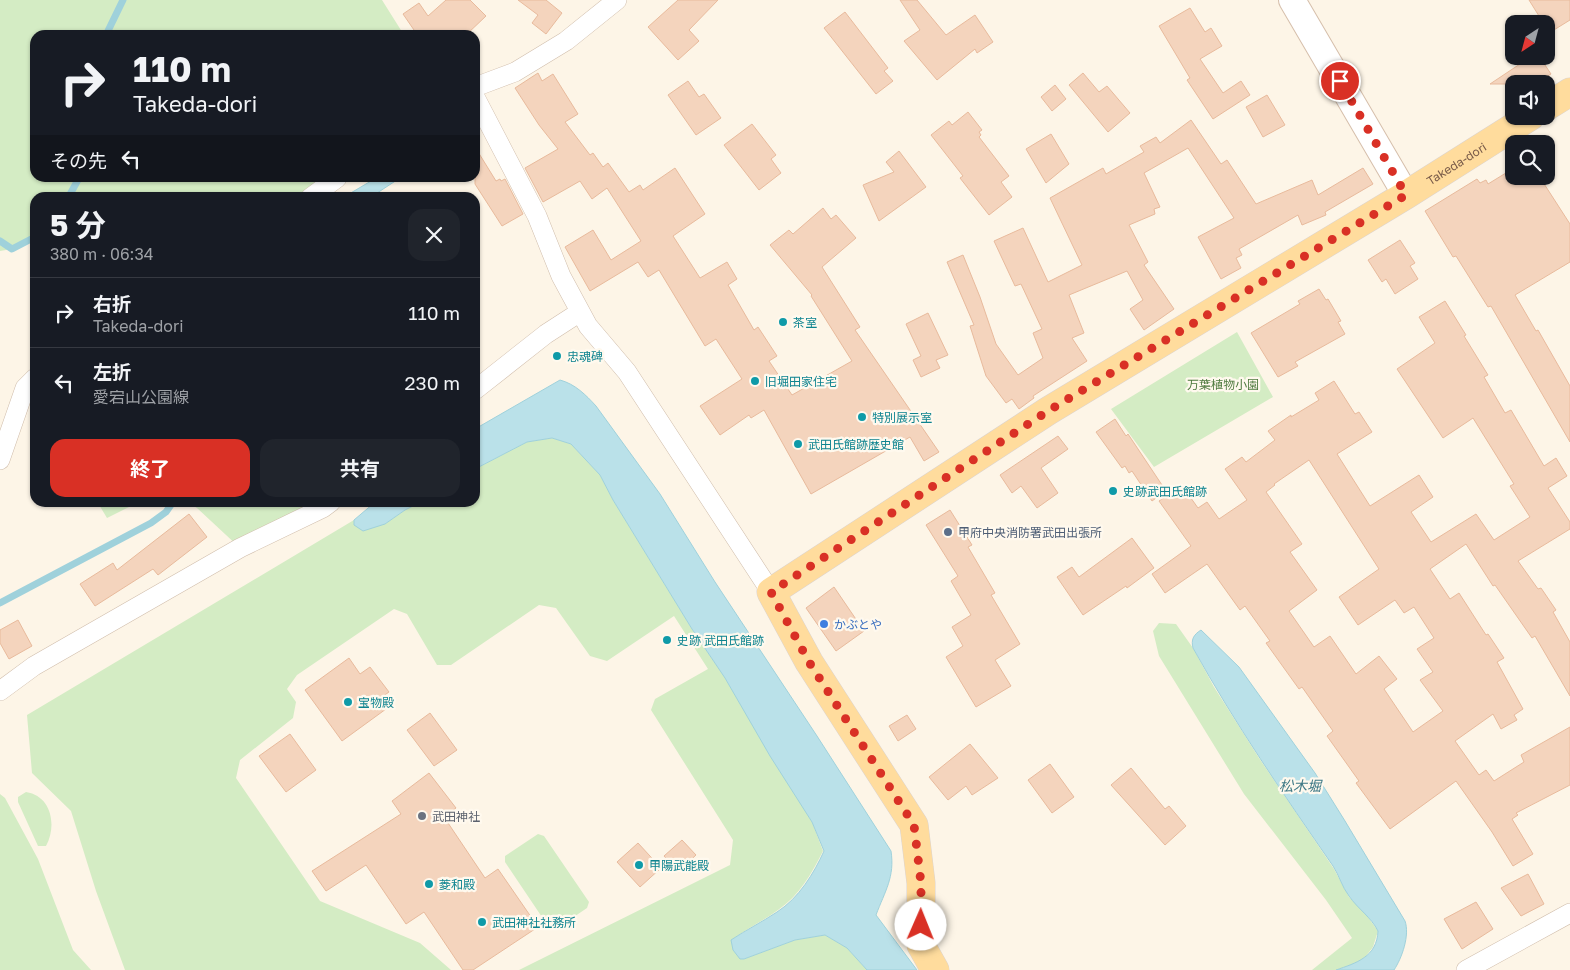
<!DOCTYPE html>
<html lang="ja">
<meta charset="utf-8">
<style>
body{margin:0;font-family:"Golos Text","Noto Sans JP",sans-serif;background:#20242c;color:#f1f3f6;height:100vh;display:flex;flex-direction:column;font-size:19px;white-space:nowrap}
*{box-sizing:border-box;margin:0}
p{font-size:16px;color:#9ea1a6}
.icon{flex:none;width:28px;height:28px;fill:none;stroke:currentColor;stroke-width:2;stroke-linecap:round;stroke-linejoin:round}
.map{position:relative;flex:1;overflow:hidden}
.drawer{position:absolute;left:30px;top:192px;width:450px;height:315px;display:flex;flex-direction:column;background:#171b24;border-radius:15px;box-shadow:0 1px 4px #0004}
.drawer>*{flex:none}
.banner{position:absolute;left:30px;top:30px;width:450px;height:152px;border-radius:15px;box-shadow:0 1px 4px #0004;background:#171b24;color:#f1f3f6;overflow:hidden}
.needle{width:32px;rotate:216deg}
.fabs{position:absolute;left:1505px;top:15px;display:grid;gap:10px}
.fabs a{display:grid;place-items:center;width:50px;height:50px;border-radius:10px;background:#171b24;box-shadow:0 1px 4px #0004;font-size:25px}
.pin{position:absolute;display:grid;place-items:center;width:42px;height:42px;color:#fff;margin:-21px;border:2px solid #fff;border-radius:50%;box-shadow:0 1px 5px #0007}
.me{position:absolute;width:55px;margin:-28px;rotate:1deg;stroke-linejoin:round;filter:drop-shadow(0 0 4px #0008)}
.turn{display:flex;align-items:center;gap:18px;height:105px;padding:0 20px;font-size:22px}
.turn .icon{width:65px;height:65px;stroke-width:2.5}
.turn b{display:block;font-size:35px;line-height:42px}
.then{display:flex;align-items:center;height:48px;padding:0 20px;background:#0003;gap:10px;font-size:19px}
.round{display:grid;place-items:center;flex:none;width:52px;height:52px;border-radius:15px;background:#20242c}
.head{display:flex;align-items:center;justify-content:space-between;height:85px;padding:0 20px}
h1{font-size:30px;font-weight:700;line-height:38px}
.cta{display:flex;gap:10px;margin-top:auto;padding:10px 20px}
.cta a{flex:1;height:58px;border-radius:15px;background:#d93025;color:#fff;font-size:20px;font-weight:700;line-height:58px;text-align:center}
.cta a+a{background:#20242c;color:#f1f3f6}
ul{padding:0;list-style:none}
li{display:flex;align-items:center;gap:15px;height:70px;padding:0 20px;border-top:1px solid #363941}
li div{flex:1}
li b{display:block;font-size:19px}
li em{font-style:normal}
.map>svg:first-child{display:block}
.green{fill:#d4ecc4}
.water{fill:#bae1e9;stroke:#9fd1db}
.lines{fill:none;stroke-linecap:round;stroke-linejoin:round}
.stream{stroke:#9fd1db;stroke-width:7}
.building{fill:#f4d4bd;stroke:#e8ba9c;fill-rule:evenodd}
.street-casing{stroke:#d0bdab;stroke-width:20}
.secondary-casing{stroke:#d6bfab;stroke-width:28}
.primary-casing{stroke:#dcd4d0;stroke-width:29}
.street{stroke:#fff;stroke-width:19}
.secondary{stroke:#fff;stroke-width:26}
.primary{stroke:#ffdc9d;stroke-width:28}
.route{stroke:#d93025;stroke-width:9;stroke-dasharray:0 16.2}
.culture-dot{fill:#0f9aa8;stroke:#fff9ee;stroke-width:2}
.service-dot{fill:#5c6f8a;stroke:#fff9ee;stroke-width:2}
.shop-dot{fill:#3f7fe0;stroke:#fff9ee;stroke-width:2}
.worship-dot{fill:#6b7280;stroke:#fff9ee;stroke-width:2}
.labels{text-anchor:middle;dominant-baseline:central;stroke-width:4.5;stroke-linejoin:round;paint-order:stroke}
.street-label{font-size:12px;fill:#795b49;stroke:#fff9ee}
.culture-label{font-size:12px;fill:#0d838f;stroke:#fff9ee;text-anchor:start}
.park-label{font-size:12px;fill:#4e7a3e;stroke:#fff9ee}
.service-label{font-size:12px;fill:#4e5e75;stroke:#fff9ee;text-anchor:start}
.shop-label{font-size:12px;fill:#366cbe;stroke:#fff9ee;text-anchor:start}
.worship-label{font-size:12px;fill:#5b616d;stroke:#fff9ee;text-anchor:start}
.water-label{font-size:14px;font-style:italic;fill:#3f7986;stroke:#fff9ee}
</style>
<div class="map">
<svg width="1570" height="970" viewBox="0 0 1570 970">
<rect width="100%" height="100%" fill="#fdf5e7"/>
<!-- green -->
<path class="green" d="M0,0h382l22,35h-369v143h302l-27,19 -275,1v39l-23,12 -12,2z
M1237,332l36,65 -119,70 -43,-58z
M552,438l19,6 29,31 13,25 79,129 33,49 87,144 11,29c-11,22 -24,45 -45,59 -15,11 -32,19 -46,30l1,10 11,9 51,-19 30,-5 22,13 20,22h-348l211,-105 3,-25 -82,-130 4,-11 53,-30 -34,-53 -67,45 -17,-5 -34,-48 -17,-3 -88,60h-14l-30,-51 -13,-5 -97,66 -10,14 9,13 -3,16 -53,42 -4,18 84,123 100,42 31,27h-326l-29,-79 -25,-80 -39,-38 -5,-58 327,-195 1,5 30,-1 20,-14 14,-7 56,-1v-33l52,-27z
M98,503h39l-30,15z
M188,503h143l-91,45 -43,-40z
M1159,623l17,1 17,24 21,39 45,71 75,111 15,28 16,16 13,18 -5,16 -7,9 -8,7 -22,7h-24l40,-32 -26,-38 -82,-106 -85,-138 -6,-25z
M26,792c26,4 31,34 20,54h-8l-20,-44v-5z
M0,794l5,4 33,61 35,91 18,20h-91z
M538,834l6,2 45,66 -2,6 -31,21h-6l-45,-67v-6z"/>
<!-- water -->
<path class="water" d="M376,178h24l-29,19h-27z
M560,380c15,4 26,15 36,26l64,88 55,88 102,154 74,115c4,26 -6,40 -15,64l41,55h-50l-20,-22 -22,-13 -30,5 -51,19h-4l-7,-9 -2,-10c15,-10 31,-18 46,-28 22,-14 37,-39 47,-61l-12,-29 -42,-66 -45,-78 -33,-49 -79,-129 -13,-25 -29,-31 -19,-6 -25,4 -52,27v-40z
M374,503v-1l45,1 -14,7 -20,14 -22,7 -9,-6v-5z
M1201,630l38,37 76,106 30,48 60,100c5,14 -3,37 -11,49h-58c20,-7 41,-13 42,-39 -7,-14 -20,-22 -29,-35 -7,-9 -10,-21 -16,-30 -49,-71 -98,-142 -140,-218 -2,-8 0,-13 8,-18z"/>
<g class="lines">
<!-- stream -->
<path class="stream" d="M106,35l17,-35
M68,198l11,-20
M0,241l12,8 23,-12
M0,603l151,-80 15,-11 7,-10"/>
</g>
<!-- building -->
<path class="building" d="M446,0h24l16,16 -20,19h-58l6,-5 -11,-16 16,-11 9,13z
M518,0h28l16,13 -16,21 -14,-11 6,-8z
M678,0h40l-29,30 10,11 -21,19 -30,-33z
M900,0h17l29,35 29,-20 18,27 -16,11 -2,-4 -38,31 -33,-39 16,-11z
M1529,0h41v20l-21,13 -3,-5v-4h-2z
M1190,8l15,24 6,-4 11,18 -22,13 23,34 18,-12 9,14 -37,24 -26,-39 3,-2 -31,-52z
M845,12l43,56 -4,3 9,10 -17,13 -52,-66z
M1532,56h7l12,18 -16,10h-45z
M538,73l4,8 11,-7 25,40 -13,8 25,33 3,-2 10,14 5,-4 21,29 11,-7 3,5 32,-22 30,46 -32,22 27,42 27,-16 10,17 -9,6 26,45 4,-3 19,29 -8,5 23,34 60,-34 -41,-65 1,-1 -42,-50 19,-15 4,4 30,-26 8,11 5,-4 20,23 -34,29 38,60 -5,3 84,122 -15,9 -14,-24 -99,57 -47,-84 -13,8 -2,-3 -29,20 -20,-29 42,-27 -26,-40 -11,7 -46,-76 -11,7 -10,-15 -48,29 -25,-44 28,-17 18,30 30,-19 -34,-53 -15,11 -12,-18 -37,21 -18,-34 33,-19 -19,-24 -24,-37z
M1083,73l16,19 8,-6 23,27 -22,19 -39,-47z
M688,81l11,16 5,-3 17,24 -25,17 -28,-40z
M1055,85l11,14 -14,12 -11,-14z
M1267,95l18,30 -22,12 -17,-30z
M968,112l14,18 -3,2 2,3 -2,2 30,39 -8,6 11,15 -23,18 -29,-37 3,-2 -32,-41 18,-14 3,4z
M1191,120l30,44 6,-4 29,44 56,-24 6,15 45,-27 10,16 -48,28 1,3 -24,10 -4,-10 -59,34 3,6 -6,3 5,10 -20,11 -23,-42 36,-19 -46,-70 -44,25 16,34 -6,2 1,5 -26,11 19,37 -4,3 30,44 -30,21 -14,-21 13,-9 -16,-29 -58,24 15,38 -12,5 15,23 -54,35 1,2 -15,11 -7,-10 -6,4 -20,-27 -16,-50 4,-1 -27,-63 16,-7 17,42 16,47 22,31 25,-17 -10,-25 9,-4 -21,-45 -6,2 -21,-45 29,-13 25,54 34,-17 -32,-67 53,-30 3,6 38,-22 -4,-6 16,-9 4,6z
M752,124l24,31 -5,4 10,14 -22,17 -35,-45z
M1051,134l18,30 -23,19 -20,-34z
M475,147l21,34 4,-2 1,2 4,-2 18,35 -21,12 -27,-42z
M899,151l27,36 -47,34 -16,-36 31,-13 -8,-10z
M1514,168v8h25l31,48v38l-55,33 21,36 2,-1 32,56v56l-79,-136 -3,1 -32,-51 -3,1 -28,-46 52,-32 3,4 6,-3 2,4z
M1400,240l15,23 -5,3 8,13 -23,15 -9,-15 -4,3 -14,-22z
M1319,289l7,11 2,-1 13,22 -3,1 7,12 -50,28 3,4 -20,11 -27,-44 49,-29 -2,-3z
M1445,301l21,34 -2,1 24,39 -4,2 21,36 6,-3 33,56 12,-8 11,18 -19,12 22,34v7l-52,32 20,28 3,-1 15,22 -3,2 17,30v54l-35,-60 -3,2 -37,-53 -2,1 -27,-42 -36,25 20,30 9,-6 27,42 2,-1 16,24 -7,4 26,47 -9,6 3,5 -16,9 -8,-15 -38,27 24,34 7,-5 8,11 30,-19 -3,-7 49,-28v58l-54,28 2,2 -6,4 21,35 -20,12 -21,-34 -36,-51 -66,48 -34,-46 3,-2 -32,-45 6,-5 -31,-44 -3,2 -33,-46 4,-2 -25,-35 -5,4 -33,-46 -42,29 -13,-19 39,-28 -32,-45 21,-14 6,9 2,-2 10,14 9,-6 12,17 28,-19 -22,-31 17,-12 4,5 29,-22 -7,-9 23,-16v2l28,-17 -4,-7 19,-12 21,33 4,-2 13,20 -35,22 33,52 49,-31 14,22 -22,15 20,30 45,-28 18,26 36,-23 -20,-31 4,-2 -41,-66 -30,20 -46,-69 38,-26 -16,-26zM1309,460l70,109 -40,28 19,28 37,-25 9,13 10,-6 20,31 -17,11 16,23 -13,8 23,31 -30,21 -29,-43 13,-10 -18,-23 -23,18 -26,-38 -16,11 -25,-36 28,-21 -27,-38 12,-8 -36,-52 9,-7 -1,-1z
M928,313l20,42 -12,5 4,8 -19,9 -8,-17 8,-4 -15,-32z
M1115,419l11,17 2,-2 38,57 -14,10 -20,-30 -3,2 -4,-7 -3,2 -26,-36z
M1058,436l10,13 -27,19 17,25 -21,15 -16,-22 -9,7 -12,-18z
M950,510l22,35 -4,2 27,46 -4,2 29,49 -25,16 16,26 -35,21 -30,-50 17,-11 -11,-19 19,-12 -20,-34 7,-5 -32,-51z
M189,514l18,23 -49,38 -5,-6 -58,37 -15,-22 33,-21 4,7z
M1132,538l22,30 -27,20 -1,-2 -43,29 -26,-38 15,-10 7,10z
M834,587l30,44 -28,20 -30,-43z
M18,620l14,26 -23,13 -9,-16v-13z
M349,658l11,16 10,-7 19,25 -10,7 7,10 -44,32 -37,-51z
M430,713l27,37 -23,16 -27,-36z
M907,715l9,14 -18,12 -9,-15z
M290,734l26,36 -30,22 -27,-36z
M970,744l28,34 -26,17 -6,-9 -18,14 -19,-23z
M1050,764l24,33 -22,16 -24,-33z
M1131,768l34,41 4,-3 17,20 -21,19 -54,-60z
M429,773l27,35 -12,9 41,61 13,-9 40,58 -65,43h-10l-39,-58 -18,12 -40,-59 -40,26 -14,-20 89,-57 -9,-13z
M682,840l14,15 -18,17 -14,-16z
M638,843l23,25 -21,19 -23,-25z
M1528,874l16,30 -23,12 -20,-28z
M1476,902l17,27 -31,20 -18,-30z"/>
<g class="lines">
<defs>
<path id="street" d="M475,87l40,-15 51,-31 51,-41
M475,97l62,119 24,60 27,50 39,46 144,220
M310,198l27,-20
M475,390l71,-56 34,-22
M0,460l25,-72 10,-10
M0,691l34,-25 206,-118 83,-40 8,-6
M1466,970l104,-57"/>
<path id="secondary" d="M1292,0l114,195"/>
<g id="primary">
<path d="M1546,107l24,-15"/>
<path id="s1" d="M935,970l-14,-25v-62l-7,-58 -105,-163 -38,-70 277,-181 358,-216 125,-79"/>
</g>
</defs>
<!-- street casing -->
<use href="#street" class="street-casing"/>
<!-- secondary casing -->
<use href="#secondary" class="secondary-casing"/>
<!-- primary casing -->
<use href="#primary" class="primary-casing"/>
<!-- street -->
<use href="#street" class="street"/>
<!-- secondary -->
<use href="#secondary" class="secondary"/>
<!-- primary -->
<use href="#primary" class="primary"/>
</g>
<g class="lines">
<!-- route -->
<path class="route" d="M921,925v-42l-7,-58 -105,-163 -38,-70 277,-181 358,-216 -66,-114"/>
</g>
<!-- markers -->
<g class="culture-dot">
<circle cx="783" cy="322" r="5"/>
<circle cx="557" cy="356" r="5"/>
<circle cx="755" cy="381" r="5"/>
<circle cx="862" cy="417" r="5"/>
<circle cx="798" cy="444" r="5"/>
<circle cx="1113" cy="491" r="5"/>
<circle cx="667" cy="640" r="5"/>
<circle cx="348" cy="702" r="5"/>
<circle cx="639" cy="865" r="5"/>
<circle cx="429" cy="884" r="5"/>
<circle cx="482" cy="922" r="5"/>
</g>
<circle class="service-dot" cx="948" cy="532" r="5"/>
<circle class="shop-dot" cx="824" cy="624" r="5"/>
<circle class="worship-dot" cx="422" cy="816" r="5"/>
<g class="labels">
<!-- street labels -->
<g class="street-label">
<text stroke="none"><textPath href="#s1" startOffset="1231">Takeda-dori</textPath></text>
</g>
<!-- culture labels -->
<g class="culture-label">
<text x="793" y="322">茶室</text>
<text x="567" y="356">忠魂碑</text>
<text x="765" y="381">旧堀田家住宅</text>
<text x="872" y="417">特別展示室</text>
<text x="808" y="444">武田氏館跡歴史館</text>
<text x="1123" y="491">史跡武田氏館跡</text>
<text x="677" y="640">史跡 武田氏館跡</text>
<text x="358" y="702">宝物殿</text>
<text x="649" y="865">甲陽武能殿</text>
<text x="439" y="884">菱和殿</text>
<text x="492" y="922">武田神社社務所</text>
</g>
<!-- park labels -->
<g class="park-label">
<text x="1223" y="384">万葉植物小園</text>
</g>
<!-- service labels -->
<g class="service-label">
<text x="958" y="532">甲府中央消防署武田出張所</text>
</g>
<!-- shop labels -->
<g class="shop-label">
<text x="834" y="624">かぶとや</text>
</g>
<!-- worship labels -->
<g class="worship-label">
<text x="432" y="816">武田神社</text>
</g>
<!-- water labels -->
<g class="water-label">
<text x="1300" y="785">松木堀</text>
</g>
</g>
</svg>
<div class="fabs">
<a><svg class="needle" viewBox="-14 -14 28 28"><path d="M0-13l5 13h-10z" fill="#e53935"/><path d="M0 13l5-13h-10z" fill="#9ea1a6"/></svg></a>
<a><svg class="icon" aria-label="sound" viewBox="0 0 24 24"><path d="M4 9h4l5-4v14l-5-4H4zM17 9q2 3 0 6"/></svg></a>
<a><svg class="icon" aria-label="search" viewBox="0 0 24 24"><circle cx="10" cy="10" r="6"/><path d="M15 15l6 6"/></svg></a>
</div>
<div class="pin" style="left:1340px;top:81px;background:#d93025"><svg class="icon" aria-label="arrive" viewBox="0 0 24 24"><path d="M6 21V4h12l-3 4 3 4H6"/></svg></div>
<svg class="me" style="left:921px;top:925px" viewBox="-20 -20 40 40"><circle r="19" fill="#fff"/><path d="M0-13L10 11 0 6-10 11z" fill="#d93025"/></svg>
<div class="banner">
<div class="turn"><svg class="icon" aria-label="right" viewBox="0 0 24 24"><path d="M7 20v-9h11M14 6l5 5-5 5"/></svg><div><b>110 m</b>Takeda-dori</div></div>
<div class="then">その先<svg class="icon" aria-label="left" viewBox="0 0 24 24"><path d="M17 20v-9H6M10 6l-5 5 5 5"/></svg></div>
</div>
<section class="drawer">
<div class="head"><div><h1>5 分</h1><p>380 m · 06:34</p></div><a class="round"><svg class="icon" aria-label="close" viewBox="0 0 24 24"><path d="M6 6l12 12M18 6L6 18"/></svg></a></div>
<ul>
<li><svg class="icon" aria-label="right" viewBox="0 0 24 24"><path d="M7 20v-9h11M14 6l5 5-5 5"/></svg><div><b>右折</b><p>Takeda-dori</p></div><em>110 m</em></li>
<li><svg class="icon" aria-label="left" viewBox="0 0 24 24"><path d="M17 20v-9H6M10 6l-5 5 5 5"/></svg><div><b>左折</b><p>愛宕山公園線</p></div><em>230 m</em></li>
</ul>
<div class="cta"><a>終了</a><a>共有</a></div>
</section>
</div>
